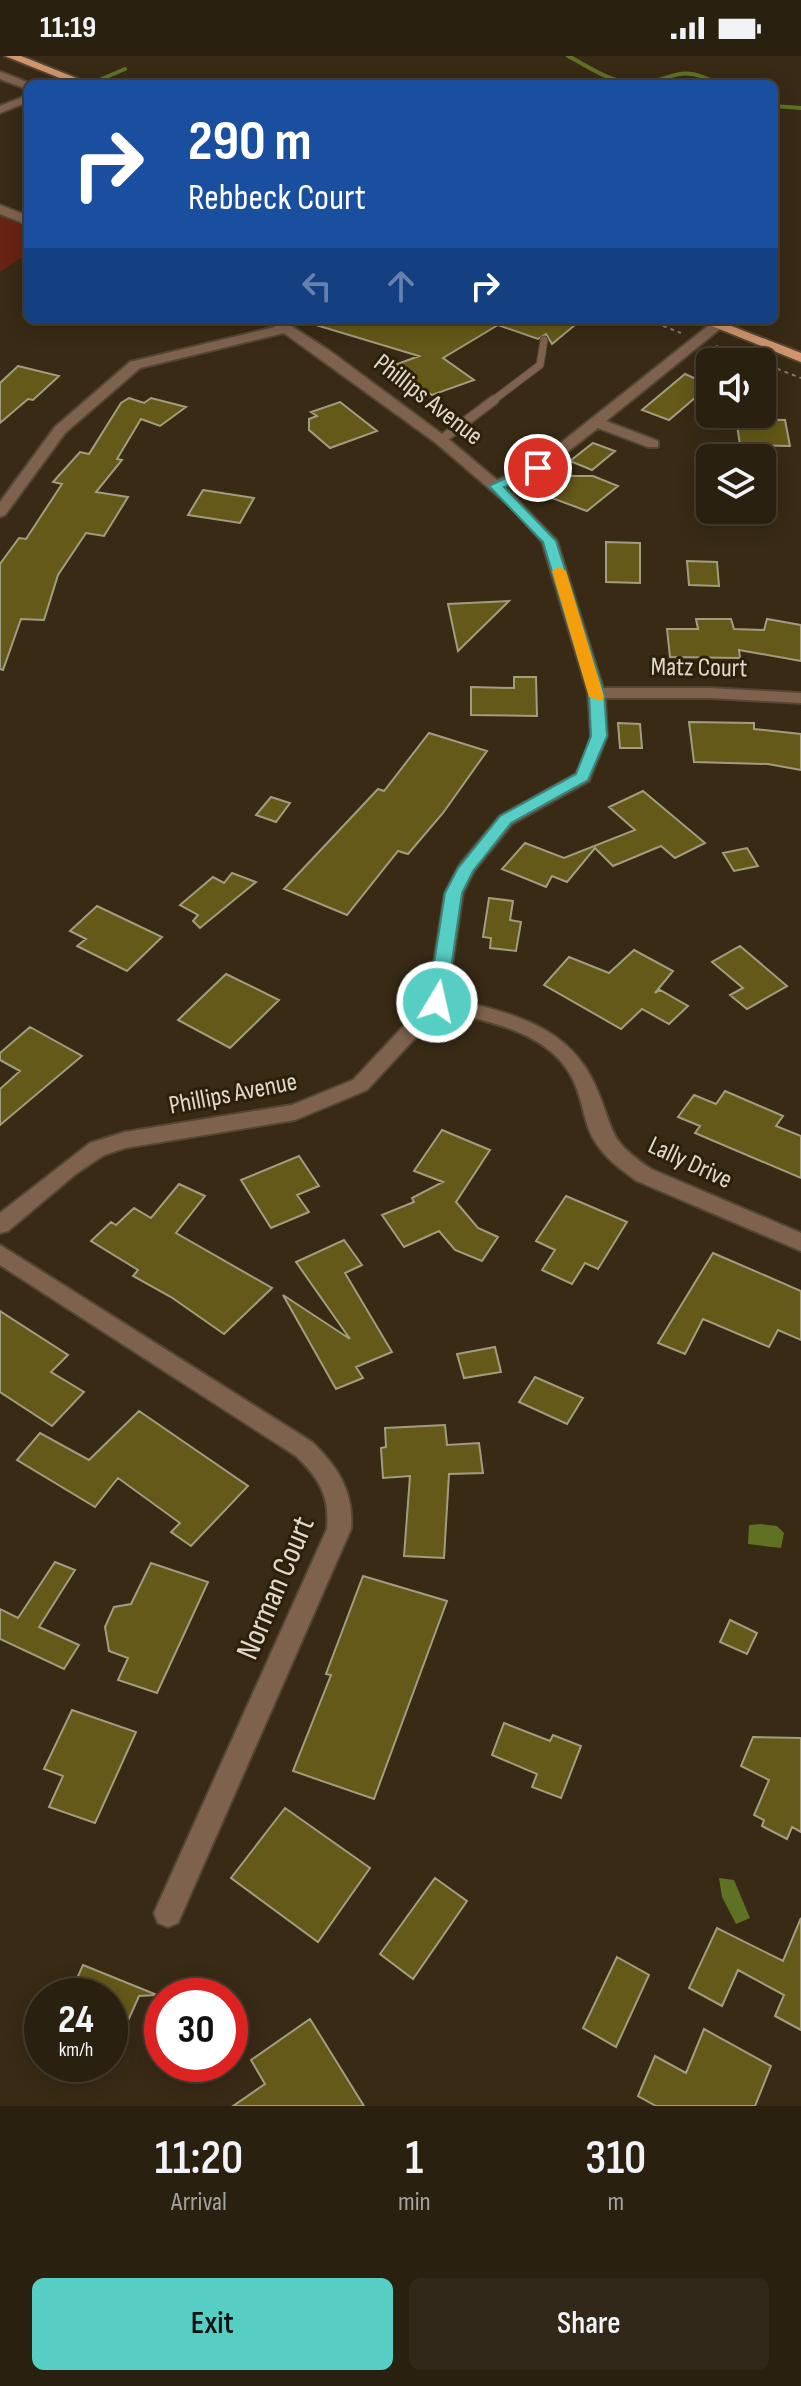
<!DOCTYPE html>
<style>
body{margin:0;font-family:"Sofia Sans Condensed",sans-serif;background:#322819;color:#f1f3f6;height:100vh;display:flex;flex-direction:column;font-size:30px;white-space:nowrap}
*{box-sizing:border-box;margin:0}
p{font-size:26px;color:#a5a39f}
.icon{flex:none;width:44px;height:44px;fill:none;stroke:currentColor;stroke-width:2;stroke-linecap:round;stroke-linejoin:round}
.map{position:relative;height:2050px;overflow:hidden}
.details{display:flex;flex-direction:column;background:#2a2010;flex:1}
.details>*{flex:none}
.top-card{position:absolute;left:24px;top:24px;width:754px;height:244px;border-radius:12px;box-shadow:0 4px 20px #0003,0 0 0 2px #463e30;background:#1a4fa0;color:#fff;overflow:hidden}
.controls{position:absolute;left:696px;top:292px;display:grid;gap:16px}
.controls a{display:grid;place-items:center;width:80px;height:80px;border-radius:12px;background:#2a2010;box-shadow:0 4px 20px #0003,0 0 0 2px #463e30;font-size:40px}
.speed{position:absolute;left:24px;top:1922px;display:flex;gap:16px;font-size:40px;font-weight:700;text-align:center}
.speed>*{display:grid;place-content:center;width:104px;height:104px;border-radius:50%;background:#2a2010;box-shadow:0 4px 20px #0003,0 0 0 2px #463e30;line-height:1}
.speed small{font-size:20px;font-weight:400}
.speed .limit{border:12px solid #d22;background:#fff;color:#111}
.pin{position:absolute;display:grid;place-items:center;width:68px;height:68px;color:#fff;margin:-34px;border:4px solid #fff;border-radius:50%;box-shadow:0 2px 8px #0007}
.me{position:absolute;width:88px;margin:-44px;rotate:9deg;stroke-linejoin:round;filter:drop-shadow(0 0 6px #0008)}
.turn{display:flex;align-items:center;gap:28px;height:168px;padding:0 32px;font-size:36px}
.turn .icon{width:104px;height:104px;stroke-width:2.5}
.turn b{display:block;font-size:56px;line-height:68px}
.lanes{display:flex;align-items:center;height:76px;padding:0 32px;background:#0003;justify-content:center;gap:40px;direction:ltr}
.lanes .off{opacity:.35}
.eta{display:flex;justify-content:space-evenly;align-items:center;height:136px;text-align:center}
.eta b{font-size:48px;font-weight:600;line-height:56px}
.cta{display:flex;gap:16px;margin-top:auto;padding:16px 32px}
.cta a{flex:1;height:92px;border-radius:12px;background:#56cec4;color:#111;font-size:32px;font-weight:600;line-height:92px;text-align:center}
.cta a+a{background:#322819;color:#f1f3f6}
.status{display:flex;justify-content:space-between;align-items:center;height:56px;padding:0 40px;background:#2a2010;direction:ltr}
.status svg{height:22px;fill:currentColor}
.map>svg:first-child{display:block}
.green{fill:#682314}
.water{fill:#5f7224}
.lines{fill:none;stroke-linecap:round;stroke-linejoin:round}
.stream{stroke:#5f7224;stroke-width:4}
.building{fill:#645918;stroke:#a29d81;stroke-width:2}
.lane-far1-casing{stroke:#534632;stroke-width:9}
.lane-casing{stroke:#534632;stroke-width:12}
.street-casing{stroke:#534632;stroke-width:4}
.primary-casing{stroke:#534632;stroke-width:4}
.path{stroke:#857968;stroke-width:2;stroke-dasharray:4 4;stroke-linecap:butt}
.lane-far1{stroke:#7e624e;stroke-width:7}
.lane{stroke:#7e624e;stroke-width:9}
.street{fill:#7e624e;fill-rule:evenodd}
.primary{fill:#d0956d;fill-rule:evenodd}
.route{fill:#56cec4;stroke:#38867f;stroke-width:2}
.slow{fill:#f59e0b}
.labels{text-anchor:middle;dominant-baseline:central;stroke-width:6;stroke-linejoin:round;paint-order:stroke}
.street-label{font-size:26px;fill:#e2d9cc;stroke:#2d200b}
.near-street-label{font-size:32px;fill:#e2d9cc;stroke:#2d200b}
</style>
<div class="status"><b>11:19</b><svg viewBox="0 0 49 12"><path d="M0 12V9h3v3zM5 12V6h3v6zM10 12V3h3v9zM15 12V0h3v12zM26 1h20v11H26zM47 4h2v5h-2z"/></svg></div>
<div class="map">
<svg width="801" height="2050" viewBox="0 0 801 2050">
<rect width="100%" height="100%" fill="#382a15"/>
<!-- green -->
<path class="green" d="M0,160l28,12v25l-28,19z"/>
<!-- water -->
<path class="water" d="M761,1468l16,2 7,7 -3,15 -33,-4 1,-19z
M719,1822l15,2 16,38 -14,6 -14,-27z"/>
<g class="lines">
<!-- stream -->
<path class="stream" d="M568,0c20,10 41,26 65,27 39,2 41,-23 85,1
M97,25l28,-12
M774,50l27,2"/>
</g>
<!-- building -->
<path class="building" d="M317,264h264l-29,24 -6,-10 -8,5 -40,-14 -55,33 31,22 -42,15 -40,-29 27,-10 -103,-31z
M18,310l41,10 -26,24 -5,-1 -28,24v-40z
M685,318l25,11 -41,35 -27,-10z
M129,342l15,5 7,-5 35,9 -26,19 -19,-7 -24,40 5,1 -26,32 32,5 -24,39 -18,-3 -28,42 -14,45 -23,-1 -18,51 -3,-1v-105l19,-26 7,1 36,-55 -9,-2 27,-30 9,2 32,-51z
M340,346l37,29 -47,17 -21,-18v-11l8,-3 -6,-4z
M736,363l49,1 5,26 -50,-1z
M593,387l22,8 -23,19 -22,-9z
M564,420h29l25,10 -31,25 -46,-17z
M203,434l51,8 -14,25 -52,-8z
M606,486l34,1v40l-34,-1z
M687,505l30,1 2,24 -30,-1z
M509,545l-51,50 -10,-47z
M696,563h35l3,10 30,1 3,-11 34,6v36l-62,-11 1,8 -70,-1 -3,-28h31z
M514,621h22l1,39 -66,-1v-28l43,1z
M689,666l65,1v6l47,5v36l-33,-6 -74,-2z
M618,667l22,1 2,24h-22z
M429,677l58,18 -44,62 -35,41 -10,-3 -51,64 -63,-26 94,-100 6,2z
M643,735l62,52 -30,15 -14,-12 -48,20 -18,-18 -28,34 -15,-6 -6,11 -44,-18 23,-26 39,15 71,-28 -26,-23z
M271,741l19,6 -14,19 -20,-7z
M747,792l11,18 -24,5 -11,-18z
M232,817l24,9 -56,46 -7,-7 5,-6 -18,-10 33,-28 11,6z
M489,842l24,3 -3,19 11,2 -5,29 -26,-3 1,-10 -8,-1z
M97,850l65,31 -35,34 -50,-25 9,-7 -16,-8z
M740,890l47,40 -40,23 -17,-14 13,-7 -31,-26z
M634,894l39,21 -18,22 5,-3 28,16 -19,18 -27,-15 -21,20 -77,-44 25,-28 40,16z
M226,918l53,26 -49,48 -52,-28z
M30,971l52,29 -82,69v-36l20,-18 -20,-11v-7z
M725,1035l58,25 -7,10 25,10v42l-106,-45 5,-7 -22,-9 16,-22 22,9z
M442,1074l48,20 -34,52 22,26 20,9 -16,24 -27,-11 -16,-19 -35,16 -22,-32 32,-13 -2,-4 31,-16 -29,-11z
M299,1100l20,30 -22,9 12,17 -38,16 -30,-48z
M179,1128l26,12 -29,37 96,55 -48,46 -53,-37 -38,-21 5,-6 -47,-29 20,-19 5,3 18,-17 17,10z
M566,1140l61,26 -29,47 -13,-6 -13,21 -30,-14 13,-20 -19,-9z
M344,1184l18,25 -17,8 47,79 -36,15 7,11 -27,11 -53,-94 67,44 -54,-77z
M713,1197l88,38v49l-23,-10 -9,17 -66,-28 -18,35 -27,-11z
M0,1255l68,44 -17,17 33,20 -32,34 -52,-34z
M495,1291l6,25 -37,6 -7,-24z
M535,1321l48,21 -16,26 -48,-22z
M139,1355l109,75 -57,60 -20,-14 9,-9 -62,-45 -23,29 -78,-47 23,-27 49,27z
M445,1369l2,20 32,-2 4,30 -34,1 -5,84 -40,-2 6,-80 -27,2 -2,-30 5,-1 -1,-19z
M55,1506l20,8 -36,57 40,18 -15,24 -64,-30v-30l18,9z
M151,1507l57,19 -51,111 -39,-13 10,-22 -19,-7 -4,-24 9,-20 17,-3z
M363,1520l84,25 -73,198 -81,-28 38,-96 -5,-1z
M730,1564l27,13 -10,21 -27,-12z
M72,1654l64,22 -41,91 -46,-16 14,-31 -19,-7z
M504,1667l46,18 3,-6 28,11 -20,52 -29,-11 5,-13 -45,-19z
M753,1681l48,1v94l-9,-5 -5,12 -25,-13 2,-6 -10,-5 15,-35 -28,-14z
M285,1752l85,60 -52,74 -87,-64z
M435,1822l32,23 -54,78 -33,-25z
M801,1862v112l-26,-14 9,-21 -46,-25 -16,36 -33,-18 28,-60 66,33z
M617,1901l32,18 -33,72 -33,-19z
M83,1909l74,30 -18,1 -29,65v-65h-41z
M310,1963l54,87h-131l32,-22 -14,-24z
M704,1973l67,37 -16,40h-99l-18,-10 17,-40 31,17z"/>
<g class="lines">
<defs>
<path id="lane-far1" d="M491,346l49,-37 4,-25"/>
<path id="lane" d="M441,384l53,-40"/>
<path id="street" d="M0,16l4,1 28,11h-4v5l-4,-1 -24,-9z
M28,39v7l-28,11v-7z
M0,149l28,11v9l-28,-11z
M266,264h16l48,31 116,86 51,43 36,-15 180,-143 12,3 -119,96 52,20v6h-10l-50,-19 -55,43 -38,16 52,54 46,147h107l91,5v10l-91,-5h-105l2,38 -18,45 -77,43 -38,47 -11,22 -16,105c60,14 121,26 148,87 21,46 9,52 56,84l150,64v18l-164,-70c-21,-15 -40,-29 -49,-54 -6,-18 -8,-36 -18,-53 -25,-43 -84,-53 -129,-64l-74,80 -72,30 -170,28 -21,7 -27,18 -69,58 -8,2v-20l90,-70 35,-11 167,-27 61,-25 75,-80 17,-107 15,-29 40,-48 76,-42 10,-23 5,-15 -3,-43 -46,-151 -29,-33 -77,-66 -152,-110 -144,35 -75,65 -60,82 -5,2v-15l55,-75 75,-65 145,-35z
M0,1189l312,197c26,25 42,50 39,87l-173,394 -10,4 -10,-4 -4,-10 173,-384c3,-33 -8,-51 -31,-73l-296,-191z"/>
<path id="primary" d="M5,0h16l70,28h-16z
M697,264h19l85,33v9z"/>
</defs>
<!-- lane-far1 casing -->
<use href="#lane-far1" class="lane-far1-casing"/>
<!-- lane casing -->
<use href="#lane" class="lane-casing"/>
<!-- street casing -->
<use href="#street" class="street-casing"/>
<!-- primary casing -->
<use href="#primary" class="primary-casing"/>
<!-- path -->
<path class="path" d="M648,264l33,13
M716,290l42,16
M762,307l39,15"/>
<!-- lane-far1 -->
<use href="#lane-far1" class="lane-far1"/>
<!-- lane -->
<use href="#lane" class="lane"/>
<!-- street -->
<use href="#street" class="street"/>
<!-- primary -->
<use href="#primary" class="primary"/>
</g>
<!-- route -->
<path class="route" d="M534,409l11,3 -41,19 52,54 48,152 3,43 -19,44 -77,43 -38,48 -11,22 -16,109 -9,7 -9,-7 17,-109 13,-25 42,-52 76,-42 15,-38 -2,-43 -46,-151 -54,-56z"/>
<!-- slow -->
<path class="slow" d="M559,511l7,4 38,126 -2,4 -13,-4 -37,-126z"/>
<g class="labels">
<!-- street labels -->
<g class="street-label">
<text transform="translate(428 344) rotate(38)">Phillips Avenue</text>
<text transform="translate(699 612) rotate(1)">Matz Court</text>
<text transform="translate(233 1038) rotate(-11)">Phillips Avenue</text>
<text transform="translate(690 1107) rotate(25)">Lally Drive</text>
</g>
<!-- near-street labels -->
<g class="near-street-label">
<text transform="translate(276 1532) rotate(-67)">Norman Court</text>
</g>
</g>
</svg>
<div class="controls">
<a><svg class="icon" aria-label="sound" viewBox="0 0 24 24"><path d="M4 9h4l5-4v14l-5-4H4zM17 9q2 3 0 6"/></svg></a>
<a><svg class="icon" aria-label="layers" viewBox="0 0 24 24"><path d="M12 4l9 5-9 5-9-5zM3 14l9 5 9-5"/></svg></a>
</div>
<div class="speed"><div>24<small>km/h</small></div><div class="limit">30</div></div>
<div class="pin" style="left:538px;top:412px;background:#d93025"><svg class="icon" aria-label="arrive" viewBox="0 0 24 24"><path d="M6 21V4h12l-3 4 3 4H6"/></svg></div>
<svg class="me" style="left:437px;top:946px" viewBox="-20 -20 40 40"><circle r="17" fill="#56cec4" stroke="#fff" stroke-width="3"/><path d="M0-11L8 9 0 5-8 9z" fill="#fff"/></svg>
<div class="top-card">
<div class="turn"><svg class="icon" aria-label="right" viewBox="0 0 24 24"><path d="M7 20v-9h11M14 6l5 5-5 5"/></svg><div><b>290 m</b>Rebbeck Court</div></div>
<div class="lanes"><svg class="icon off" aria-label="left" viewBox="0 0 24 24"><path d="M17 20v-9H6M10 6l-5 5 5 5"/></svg><svg class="icon off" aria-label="ahead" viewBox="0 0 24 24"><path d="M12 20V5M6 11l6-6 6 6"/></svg><svg class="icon" aria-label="right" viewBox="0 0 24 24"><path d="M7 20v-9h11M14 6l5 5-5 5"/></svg></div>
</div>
</div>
<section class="details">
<div class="eta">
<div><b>11:20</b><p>Arrival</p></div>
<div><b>1</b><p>min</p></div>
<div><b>310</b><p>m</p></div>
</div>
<div class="cta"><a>Exit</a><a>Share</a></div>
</section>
